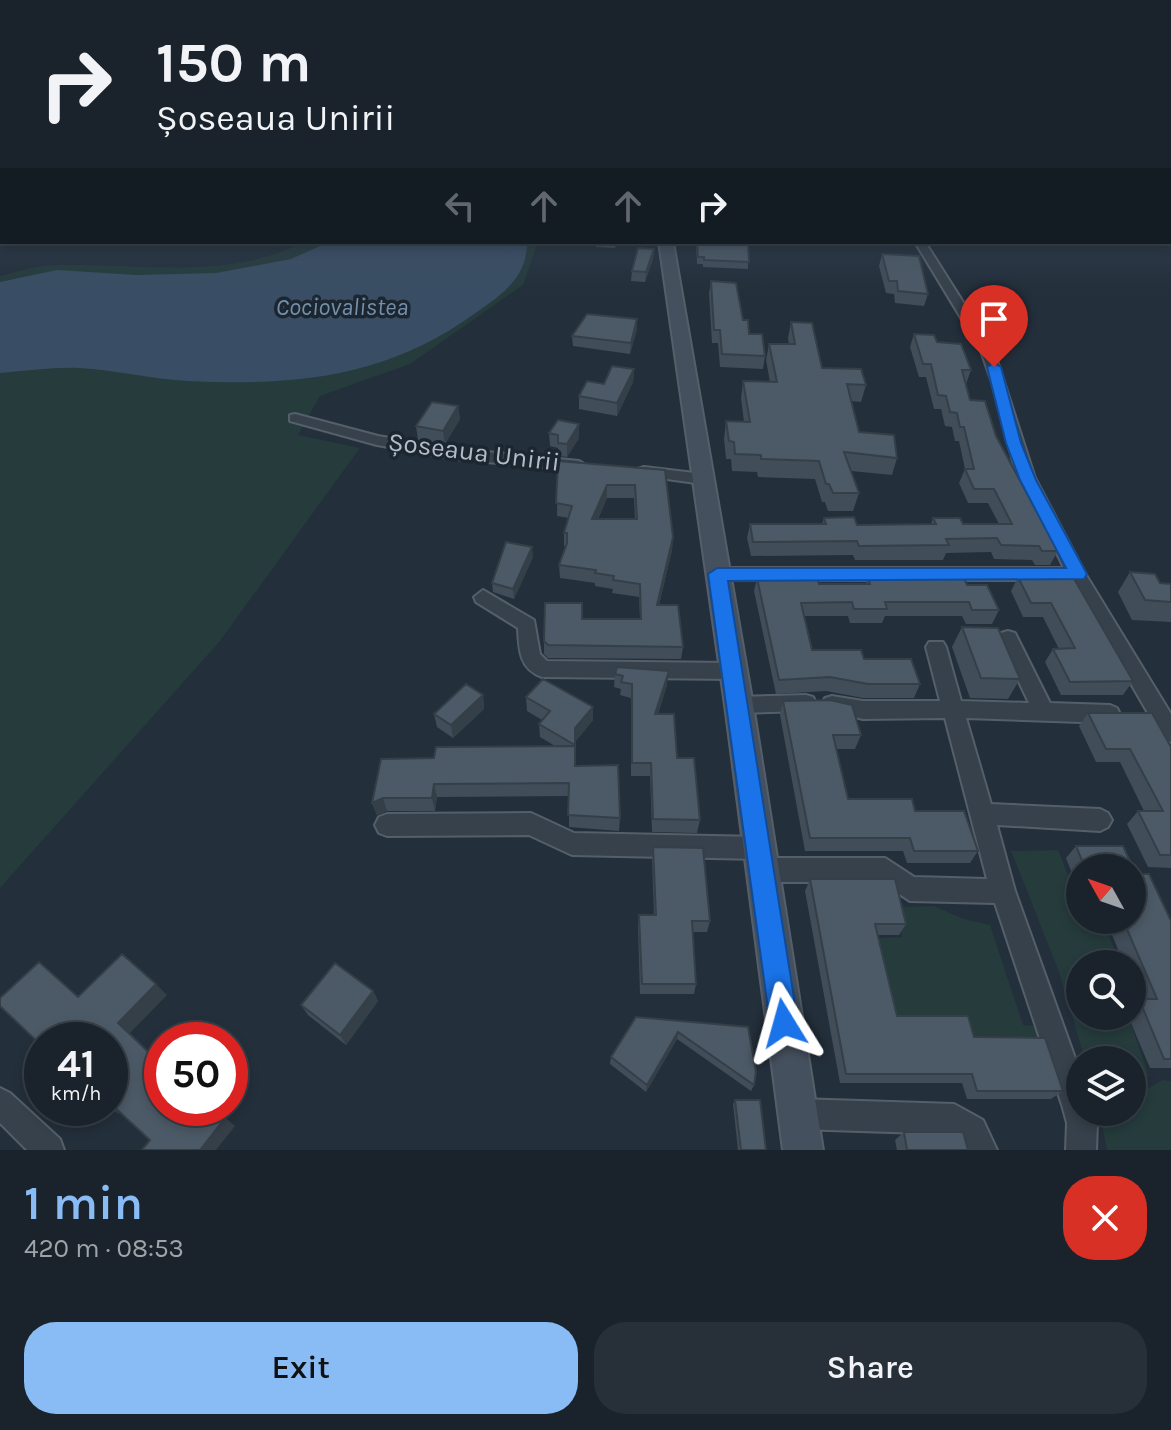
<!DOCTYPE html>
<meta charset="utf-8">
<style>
body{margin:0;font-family:Karla,sans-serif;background:#272f38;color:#f1f3f6;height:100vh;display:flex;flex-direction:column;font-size:30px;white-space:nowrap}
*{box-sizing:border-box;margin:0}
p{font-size:26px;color:#9fa4a9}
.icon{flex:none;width:44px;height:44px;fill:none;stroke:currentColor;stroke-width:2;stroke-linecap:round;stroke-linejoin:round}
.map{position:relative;height:1150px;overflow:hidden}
.panel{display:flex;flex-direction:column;background:#1a232c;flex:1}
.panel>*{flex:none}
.banner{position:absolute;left:0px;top:0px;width:1172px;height:244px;box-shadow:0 4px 12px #0003,0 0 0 2px #384048;background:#1a232c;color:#f1f3f6;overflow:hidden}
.needle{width:52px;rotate:310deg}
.fabs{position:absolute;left:1066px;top:854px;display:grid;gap:16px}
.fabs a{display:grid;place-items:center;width:80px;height:80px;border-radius:50%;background:#1a232c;box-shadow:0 4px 12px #0003,0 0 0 2px #384048;font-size:40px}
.speed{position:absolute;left:24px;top:1022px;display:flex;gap:16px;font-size:40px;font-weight:700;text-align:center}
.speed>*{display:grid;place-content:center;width:104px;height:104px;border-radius:50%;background:#1a232c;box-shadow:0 4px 12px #0003,0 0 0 2px #384048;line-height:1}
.speed small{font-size:20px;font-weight:400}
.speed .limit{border:12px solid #d22;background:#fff;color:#111}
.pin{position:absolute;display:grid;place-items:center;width:68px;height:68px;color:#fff;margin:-82px -34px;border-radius:50% 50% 50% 0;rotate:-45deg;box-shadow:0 0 8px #0007}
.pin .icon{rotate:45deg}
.me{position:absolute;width:88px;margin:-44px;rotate:352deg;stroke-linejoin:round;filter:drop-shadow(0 0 6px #0008)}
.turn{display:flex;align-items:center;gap:28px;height:168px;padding:0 24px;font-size:36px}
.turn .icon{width:104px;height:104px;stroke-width:2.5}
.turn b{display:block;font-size:56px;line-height:68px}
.lanes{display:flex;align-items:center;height:76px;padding:0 24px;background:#0003;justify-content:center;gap:40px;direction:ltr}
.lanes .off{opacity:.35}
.round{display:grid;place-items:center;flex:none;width:84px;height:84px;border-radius:32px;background:#272f38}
.headline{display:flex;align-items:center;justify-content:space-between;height:136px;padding:0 24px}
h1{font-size:48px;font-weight:600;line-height:60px;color:#89bcf5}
.primary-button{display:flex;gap:16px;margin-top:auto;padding:16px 24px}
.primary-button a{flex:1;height:92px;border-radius:32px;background:#89bcf5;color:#111;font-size:32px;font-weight:600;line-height:92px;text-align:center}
.primary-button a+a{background:#272f38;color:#f1f3f6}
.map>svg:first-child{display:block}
.green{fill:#253b3c}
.water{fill:#394e64}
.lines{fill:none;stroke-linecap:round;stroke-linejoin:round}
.minor-casing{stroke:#555f69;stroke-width:4}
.secondary-casing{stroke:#555f69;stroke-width:4}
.minor{fill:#37414b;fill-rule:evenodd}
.secondary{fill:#45505e;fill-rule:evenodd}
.wall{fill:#414d59;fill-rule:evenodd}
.shaded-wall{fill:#353f48}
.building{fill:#4c5a67;stroke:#353f48;stroke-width:2;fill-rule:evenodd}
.route{fill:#1a73e8;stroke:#114b97;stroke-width:2}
.labels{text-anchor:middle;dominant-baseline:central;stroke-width:7;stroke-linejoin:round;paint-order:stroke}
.far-water-label{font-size:24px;font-style:italic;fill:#738faa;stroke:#1c2630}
.street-label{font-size:26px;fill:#b2bcc7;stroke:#1c2630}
</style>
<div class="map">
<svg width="1171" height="1150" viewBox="0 0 1171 1150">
<rect width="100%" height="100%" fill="#232f3b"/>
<!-- green -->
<path class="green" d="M304,242h234l-15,43 -113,79 -90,32 -22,39 62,13 -140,193 -220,247v-612c17,-4 37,-11 54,-11 84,-2 172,16 250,-23z
M1058,850l22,54v16h22l19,44h-41v52h48l21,60 -17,10v-26h-47l-26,-88 -48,-121z
M934,906l30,13 26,6 33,100 23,2 2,19 -80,-3 -74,-20 -21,-85 29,-1 -7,-30z
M1163,1080l8,1v69h-64l-7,-34 6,-4h26v-15z"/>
<!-- water -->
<path class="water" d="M329,242h198c0,35 -23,51 -50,70 -91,66 -180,74 -289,69 -37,-2 -73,-11 -109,-13 -26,-1 -53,3 -79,5v-91l57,-12 79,5 80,-2 75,-14z"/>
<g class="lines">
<defs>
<path id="minor" d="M915,242h10l69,109 41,127 51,97 85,139v28l-8,-3 -92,-159h-354l-9,-6 9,-6h347l-50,-103 -22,-83 -11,-31z
M295,414l83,22 78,13 123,12 8,5 -8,5 -123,-12 -79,-14 -87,-24v-6z
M644,467l59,7 8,5 -8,5 -65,-9 -2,-3 2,-3z
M483,590l51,30 6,34 7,7 186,2 7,2 3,6 -3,6 -7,2 -191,-2c-23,-8 -23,-28 -24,-49l-42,-26 -2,-5z
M1008,631l7,2 35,70 60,2 7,3 3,6 -3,6 -7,3 -144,-5 25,86 109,5 8,4 4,7 -4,7 -8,4 -103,-6 18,66 65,181v40h14l3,11 -1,27h-30l1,-27 -5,-18 -67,-202 -85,-2 -29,-19h-119l-9,-4 -3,-8 3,-8 9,-4h123l29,19 73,2 -42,-161 -82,1 -38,-9 -3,-6 3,-6 7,-2 31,5h77l-14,-54 3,-5h14l3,5 15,54 68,2 -31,-65 3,-5z
M806,695l7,2 3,6 -3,6 -7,2 -67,2 -7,-2 -3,-6 3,-6 7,-2z
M531,813l43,20 185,4 8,3 4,8 -4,8 -8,3 -187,-4 -43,-20 -142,1 -8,-3 -4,-8 4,-8 8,-3z
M0,1088l10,5 50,46 4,11h-37l-27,-27z
M798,1099l156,5 29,16 14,30h-30l-5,-9 -9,-7 -155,-5 -10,-5 -5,-10 5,-10z"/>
<path id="secondary" d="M659,242h14l80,463 70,445h-40l-58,-445z"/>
</defs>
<!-- minor casing -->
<use href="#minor" class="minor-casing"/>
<!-- secondary casing -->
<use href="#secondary" class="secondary-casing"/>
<!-- minor -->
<use href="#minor" class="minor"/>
<!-- secondary -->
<use href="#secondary" class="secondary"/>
</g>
<!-- wall -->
<path class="wall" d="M596,242h21l-2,6 -19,-1z
M696,242h52v27l-45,-2v-3h-6z
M654,249l-1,10 -8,23 -14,-1 1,-10z
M882,254l46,40 -4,12 -29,-3 -1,-9 -8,-1 -7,-27z
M711,281l54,75 -2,13 -43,-2 -2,-24h-6l-3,-50z
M637,319v10l-7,25 -57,-8 -1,-10z
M791,322l31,46 44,17 -5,17 -10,-1 8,31 38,26 -5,17 -41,-4 8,22 -6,18h-25l-3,-9h-3l-7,-23 -57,-2 -1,-5 -25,-1 -1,-12h-5l-2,-20 2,-18 18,1 -3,-24 2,-17 27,1 -4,-22 3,-16h20l-1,-6z
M914,334l23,8 34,28 -5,14 4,16 26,36 62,115 -8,14h-15l-3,-5 -38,-1 -3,-7 -45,1 -3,7h-88l-2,-5 -102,1 -4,-18 3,-14h72l2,-6 33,7 74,-1 2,-6 30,6h36l-11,-21h-20l-9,-20 6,-14 -6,-28h-4l-3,-14 -7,-1 -4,-17h-7l-8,-32h-7l-9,-30z
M634,369l-1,13 -16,34 -38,-7v-13z
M458,406l2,13 -15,25 -27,-4 -2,-14z
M579,424v14l-12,19 -8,-1 -1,-8 -8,-2 -1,-13z
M558,461l107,9 8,67 -1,13 -13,55 24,42 -2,12 -133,-1 -4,-4v-13l38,-22h58l-1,-22 -27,-4 1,-4 -18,-3v-3l-35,-5 -1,-13 7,-19h-2v-13l5,-15 -12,-2zM607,498h27l1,21h-37z
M533,557l-19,42 -21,-7 -1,-9z
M1051,569l82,112 -10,14h-62l-16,-33 8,-13h6l-16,-32h-20l-12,-26 7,-14h28z
M1130,572l30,11 11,1v38l-39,-2 -14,-28z
M868,577l62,1 37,7 32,25 -7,14h-26l-4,-8h-77l-3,7h-32l-2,-7h-44l8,34 52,9 56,25 -6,14h-51l-37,-7 -50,3 -22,-103 3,-13 62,6h47z
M962,627l58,52 -12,20 -38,-1 -18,-51z
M615,674l52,11 -9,29 19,44 23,62 -3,13 -45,-1 -2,-56h-19v-78l-11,-3 1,-6 -7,-2z
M483,695l1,14 -31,29 -16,-11 -3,-13z
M526,697l67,23 -18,22v24l45,52 -1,13 -50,-4v-31l-132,1 -2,14h-48l-10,4 -5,-12 62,-45 121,-12 -15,-9 -1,-13 3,-4 -15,-9z
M783,701l78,34 -6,14h-19l12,50 67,12 63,40 -8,12h-63l-4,-12h-98l-25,-136z
M1088,713l83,34v121l-23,-1 -21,-43 11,-13h6l-24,-49h-24l-17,-36z
M1076,846h47l13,28h13l22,47v147h-21l-22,-52h4v-11l7,-6 -7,-16v-19h-8l-18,-44h26v-52h-52v26l-14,-36z
M653,847l57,74 -3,11h-14l3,52 -2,10h-54l-2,-67 1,-12h15l-2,-55z
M810,879l96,45 -7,11h-21l19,81 77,21 89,54 -12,8h-84l-5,-16h-122l-35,-192z
M373,991l5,10 -32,44 -38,-30 -7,-10z
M636,1017l112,10 6,58 -3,6 -74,-52 -31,53 -36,-28 1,-7z
M735,1100l31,50h-28l-5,-46z
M904,1132l64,18h-71l-2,-10z"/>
<!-- shaded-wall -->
<path class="shaded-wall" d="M654,249l-1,10 -8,23 1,-10z
M637,319v10l-7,25 1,-11z
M634,369l-1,13 -16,34v-13z
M458,406l2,13 -15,25 -2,-13z
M579,424v14l-12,19v-13z
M607,485v13l-15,34v-13z
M673,537l-1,13 -16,68 1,-13z
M532,547l1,10 -19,42 -1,-10z
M669,671l-2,14 -13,42 1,-13z
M483,695l1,14 -31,29 -2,-13z
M593,707v13l-18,22v-14z
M434,784l3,13 -2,14 -3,-13z
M383,798l4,13 -10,4 -5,-12z
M156,984l11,11 -37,38 32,32 -44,-42z
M373,991l5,10 -32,44 -6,-10z
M678,1032l-1,7 -31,53 1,-7z
M110,1102l11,8 -3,4 -8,-6z
M214,1108l21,18 -19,24h-16z"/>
<!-- building -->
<path class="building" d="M697,242h51l1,20 -45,-2v-3h-6z
M638,248l16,1 -8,23 -14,-1z
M882,254l37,2 9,38 -30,-3 -1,-10h-8z
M711,281l25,2 7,37h5l1,14h13l3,22 -43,-2 -2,-24h-6z
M587,314l50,5 -6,24 -59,-7z
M791,322l21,1 10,45 39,1 5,16 -19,-1 12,48 35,3 3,23 -53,-6 15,41h-26l-4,-9h-3l-7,-23 -58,-2v-4l-26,-1 -1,-12 -5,-1 -3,-20 24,1 -7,-41 34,1 -8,-38h26z
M914,334l20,1 3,7 24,2 10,26h-9l8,30 15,1 11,35 62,115h-16l-3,-5 -38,-1 -4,-7 -51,1 3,6 -90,1 -2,-5 -104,1 -3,-18h76l-2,-6 30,-1 3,8 79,-1 -3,-6h27l3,6h49l-18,-35h-20l-9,-20h9l-10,-42h-4l-3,-14 -7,-1 -4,-16 -8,-1 -7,-31h-8z
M612,366l22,3 -17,34 -38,-7 8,-15 17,3z
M432,402l26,4 -15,25 -27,-5z
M558,420l21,4 -12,20 -9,-1v-8l-9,-2z
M558,461l107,9 8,67 -16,68h21l5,42 -135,-2 -4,-4 1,-38h37v16h59l-1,-35 -27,-4 1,-4 -19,-3 1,-3 -37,-5 8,-22v-10h-3l8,-27 -16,-3zM607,485h28l2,34h-45z
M506,542l26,5 -19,42 -21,-6z
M1051,569h16l6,8 60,104 -63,1 -17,-33 22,-1 -24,-45h-20l-13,-26h37z
M1130,572l25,2 5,9 11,1v18l-26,-2z
M929,575l1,3h34l3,7h20l12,25h-27l-3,-8h-84l2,7h-33l-2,-7 -51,1 11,47h49l3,9h47l9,25h-52l-38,-7 -51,3 -22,-102 60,-1 2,7h51l-2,-7z
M962,627l36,1 22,51 -39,-1z
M617,667l52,4 -14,43h19l3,44h17l6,62 -47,-1 -2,-56h-19v-79l-11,-2 2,-6 -8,-2z
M543,679l50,28 -18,21v17l-36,-21 11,-13 -24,-14z
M466,684l17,11 -32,30 -17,-11z
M830,700l22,5 9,30h-28l15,64h64l3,12h49l14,40h-64l-4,-13h-100l-27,-137z
M1088,713h64l19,34v108h-11l-22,-44h25l-33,-62h-24z
M575,746v20l43,-1 2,53 -52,-3 1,-32 -135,1 -2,14h-49l-11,5 9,-44 53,-1 2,-11z
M1076,846h47l13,28h13l22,47v138h-7l-25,-60h18l-34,-79h9v-52h-47z
M653,847l50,1 7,73h-18l4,63h-54l-3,-69h17z
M810,879h85l11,45h-31l22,92h71l6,21 71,1 18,53h-86l-5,-17h-126z
M122,954l34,30 -38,39 44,42v43h52l11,10 -25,32h-58l8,-10 -40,-37v-63h-68v6l-42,-40v-8l39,-36 39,35z
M335,963l38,28 -33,44 -39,-30z
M636,1017l112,10 8,45 -2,13 -76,-53 -31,53 -36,-28z
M735,1100h25l6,50h-25z
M904,1132h59l5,18h-61z"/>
<!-- sky -->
<linearGradient id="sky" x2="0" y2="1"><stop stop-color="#131a20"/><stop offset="0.45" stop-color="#3f4d60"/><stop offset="1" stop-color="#3f4d60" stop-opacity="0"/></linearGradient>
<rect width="1171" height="292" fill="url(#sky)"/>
<!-- route -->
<path class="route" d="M994,363l7,4 20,76 15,37 51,94 -3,5 -356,2 70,442 -4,9 -10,4 -10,-4 -4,-9 -62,-449 9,-6h349l-46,-88 -14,-37 -19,-76z"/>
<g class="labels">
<!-- far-water labels -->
<g class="far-water-label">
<text x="342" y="307">Cociovalistea</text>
</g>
<!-- street labels -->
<g class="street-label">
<text transform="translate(474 452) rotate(7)">Șoseaua Unirii</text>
</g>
</g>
</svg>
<div class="fabs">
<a><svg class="needle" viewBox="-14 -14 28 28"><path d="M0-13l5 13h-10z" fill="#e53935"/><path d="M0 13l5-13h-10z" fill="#9fa4a9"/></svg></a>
<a><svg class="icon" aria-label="search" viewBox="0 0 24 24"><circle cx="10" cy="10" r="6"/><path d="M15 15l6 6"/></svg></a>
<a><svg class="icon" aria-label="layers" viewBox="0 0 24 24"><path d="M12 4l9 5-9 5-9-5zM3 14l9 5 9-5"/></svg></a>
</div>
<div class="speed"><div>41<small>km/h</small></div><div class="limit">50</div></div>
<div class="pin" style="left:994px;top:367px;background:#d93025"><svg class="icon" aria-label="arrive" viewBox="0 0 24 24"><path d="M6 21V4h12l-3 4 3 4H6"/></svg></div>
<svg class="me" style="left:784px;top:1023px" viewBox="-20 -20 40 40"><path d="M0-17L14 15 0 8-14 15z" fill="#1a73e8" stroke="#fff" stroke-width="4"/></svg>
<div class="banner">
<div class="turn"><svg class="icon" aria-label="right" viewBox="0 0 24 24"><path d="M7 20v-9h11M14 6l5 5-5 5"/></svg><div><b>150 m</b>Șoseaua Unirii</div></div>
<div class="lanes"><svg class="icon off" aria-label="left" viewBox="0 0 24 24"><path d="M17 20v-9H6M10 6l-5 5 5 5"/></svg><svg class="icon off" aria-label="ahead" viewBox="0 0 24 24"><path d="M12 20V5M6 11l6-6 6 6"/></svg><svg class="icon off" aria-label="ahead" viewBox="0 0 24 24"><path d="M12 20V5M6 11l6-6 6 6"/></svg><svg class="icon" aria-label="right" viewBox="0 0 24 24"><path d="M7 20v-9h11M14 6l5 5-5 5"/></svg></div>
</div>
</div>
<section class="panel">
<div class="headline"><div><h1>1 min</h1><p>420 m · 08:53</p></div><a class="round" style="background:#d93025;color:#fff"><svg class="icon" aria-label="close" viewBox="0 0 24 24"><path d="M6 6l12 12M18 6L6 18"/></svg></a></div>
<div class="primary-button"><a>Exit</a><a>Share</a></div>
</section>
